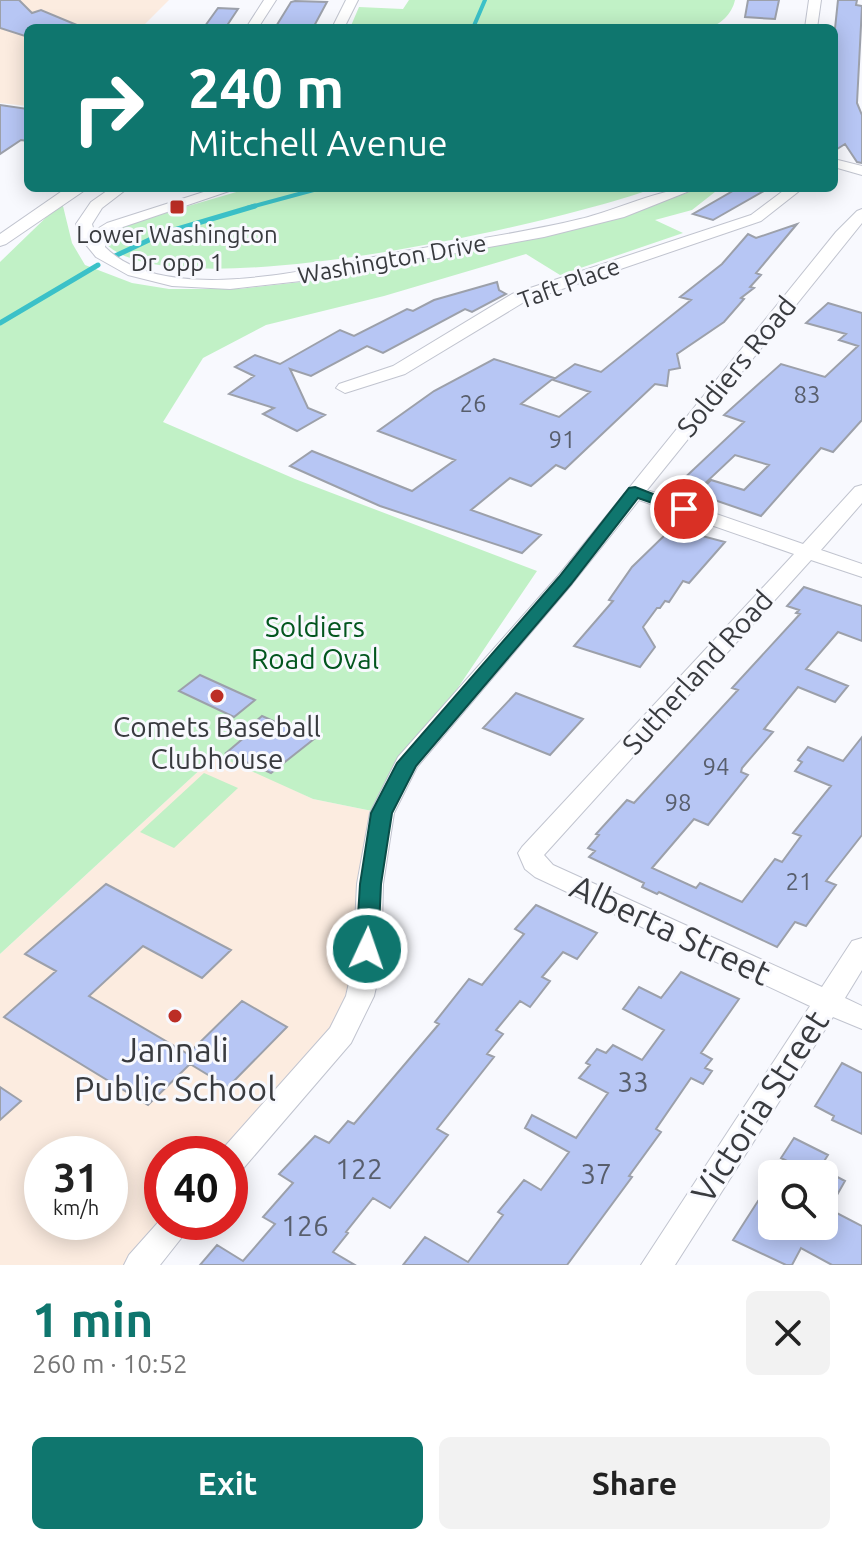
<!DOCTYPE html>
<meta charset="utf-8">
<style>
body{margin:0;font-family:Ubuntu,sans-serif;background:#f2f2f2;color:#222;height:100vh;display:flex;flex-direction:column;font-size:30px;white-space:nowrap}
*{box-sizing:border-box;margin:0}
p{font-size:26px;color:#767676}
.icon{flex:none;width:44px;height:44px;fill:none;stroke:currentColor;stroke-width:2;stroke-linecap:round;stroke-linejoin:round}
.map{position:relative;height:1265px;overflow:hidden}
.panel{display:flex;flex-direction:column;background:#fff;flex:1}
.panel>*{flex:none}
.hud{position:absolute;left:24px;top:24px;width:814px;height:168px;border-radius:12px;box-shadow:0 4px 20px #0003;background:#0f766e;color:#fff;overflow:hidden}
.controls{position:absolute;left:758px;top:1160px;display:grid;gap:16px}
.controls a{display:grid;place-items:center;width:80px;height:80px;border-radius:12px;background:#fff;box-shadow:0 4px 20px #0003;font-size:40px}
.speed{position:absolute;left:24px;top:1136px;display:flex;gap:16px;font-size:40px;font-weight:700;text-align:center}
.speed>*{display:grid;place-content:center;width:104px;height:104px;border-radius:50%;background:#fff;box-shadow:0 4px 20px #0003;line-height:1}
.speed small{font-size:20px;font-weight:400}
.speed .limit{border:12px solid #d22;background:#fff;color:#111}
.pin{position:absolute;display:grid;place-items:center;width:68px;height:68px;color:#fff;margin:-34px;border:4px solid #fff;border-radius:50%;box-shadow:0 2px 8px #0007}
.me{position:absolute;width:88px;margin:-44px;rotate:3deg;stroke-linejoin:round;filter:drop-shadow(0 0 6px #0008)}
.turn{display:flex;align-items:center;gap:28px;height:168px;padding:0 32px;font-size:36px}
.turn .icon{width:104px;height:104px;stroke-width:2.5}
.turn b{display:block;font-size:56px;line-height:68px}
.round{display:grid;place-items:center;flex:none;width:84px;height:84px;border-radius:12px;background:#f2f2f2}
.summary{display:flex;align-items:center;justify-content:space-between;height:136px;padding:0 32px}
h1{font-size:48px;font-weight:700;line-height:60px;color:#0f766e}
.button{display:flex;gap:16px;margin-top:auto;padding:16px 32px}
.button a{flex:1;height:92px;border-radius:12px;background:#0f766e;color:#fff;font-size:32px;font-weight:700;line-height:92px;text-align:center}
.button a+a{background:#f2f2f2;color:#222}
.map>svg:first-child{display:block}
.education{fill:#fcece0;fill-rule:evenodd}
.green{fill:#c1f1c6}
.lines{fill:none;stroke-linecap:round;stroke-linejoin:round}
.stream-far1{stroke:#3bc1c8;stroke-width:4}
.stream{stroke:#3bc1c8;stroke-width:5}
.building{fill:#b7c6f4;stroke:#9ca0aa;stroke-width:2}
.minor-casing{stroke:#c1c4cf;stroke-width:2}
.minor{fill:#fff;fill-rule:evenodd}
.route{fill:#0f766e;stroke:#0a4d48;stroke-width:2}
.poi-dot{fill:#bc2e25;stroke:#f8f9fe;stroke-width:3}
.labels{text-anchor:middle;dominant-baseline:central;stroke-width:6;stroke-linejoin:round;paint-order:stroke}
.far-poi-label{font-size:24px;fill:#393b3f;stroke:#f8f9fe}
.far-street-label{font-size:24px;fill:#393b3f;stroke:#f8f9fe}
.number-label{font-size:24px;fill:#585e6c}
.street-label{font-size:28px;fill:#393b3f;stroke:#f8f9fe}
.park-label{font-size:28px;fill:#02561e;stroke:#f8f9fe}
.poi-label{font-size:28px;fill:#393b3f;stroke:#f8f9fe}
.near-number-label{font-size:28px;fill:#585e6c}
.near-street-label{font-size:34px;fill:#393b3f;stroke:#f8f9fe}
.near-poi-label{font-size:34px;fill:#393b3f;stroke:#f8f9fe}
</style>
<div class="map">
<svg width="862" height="1265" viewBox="0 0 862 1265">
<rect width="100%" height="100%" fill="#f8f9fe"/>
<!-- education -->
<path class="education" d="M0,0h169l-28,28h-113v78l-28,-3z
M217,754l96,45 69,14 -22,183 -130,158h-68v68l-22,43h-140v-311zM42,1154h68v68h-68z"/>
<!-- green -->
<path class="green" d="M409,0h326c-3,14 -15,26 -29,28h-356l9,-21 44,2z
M250,188h404c-87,33 -486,126 -550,54l8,-10 18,-9z
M701,188h19l-28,22 -37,10 28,13 -123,42 -34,-21 -142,42 -118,29 -63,33 -40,64 132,57 242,92 -128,189 -27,53 -69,-14 -97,-44 -216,199v-692l62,-60 10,41 13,22 47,18 37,6h70l71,-8 313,-66z
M204,773l34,15 -64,60 -34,-16z"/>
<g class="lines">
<!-- stream-far1 -->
<path class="stream-far1" d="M473,28l12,-28
M247,208l74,-20"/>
<!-- stream -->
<path class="stream" d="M115,256l49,-23 91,-27
M0,323l98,-58"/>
</g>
<!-- building -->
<path class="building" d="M0,0h19l13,13 9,-3 43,18h-56v9l-28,-9z
M748,0h31l-4,19 -30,-2z
M838,0h19l-1,5 6,1 -5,97 5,12v48l-5,-1 -12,-18 -11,7v-113z
M295,1l32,1 -14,26h-38l16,-26z
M218,8l20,1 -12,18 -21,-1z
M0,105l28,4v32l-7,-1 -21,14z
M738,188h31l-56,32 -20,-6z
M797,224l-41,49 5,2 -11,12 4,1 -13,10 3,1 -20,23 -47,32 3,14 -11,2 -2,16 -12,-2 -90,85 -9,-4 -25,21 -21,-8 -39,32 70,25 -19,18 -142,-47 -90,-40 22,-15 100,40 43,-31 -77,-29 56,-40 60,-32 60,19 -33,26 38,13 31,-25 -37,-12 22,-16 26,8 90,-72 -11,-3 42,-33 26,-30 8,4z
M497,282l2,8 7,4 -34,18 -7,-3 -82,44 -16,-7 -56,30 -21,-7 18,39 17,7 -28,16 -34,-17 11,-6 -45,-14 25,-18 -19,-9 20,-12 25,9 60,-34 14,6 53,-27 6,2 21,-11z
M828,303l34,10v107l-29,32 -12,-4 -60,68 -64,-22 14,-14 33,10 25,-25 -34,-10 -38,36 -20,-6 67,-63 -20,-7 57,-51 44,13 33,-31 -19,-6 7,-6 -40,-11z
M672,528l53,14 -36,41 -6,-2 -14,21 -4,-1 -5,7h-3l-14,19 12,20 -15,20 -66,-21 39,-45 -4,-1 23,-33z
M804,587l58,19v35l-24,-9 -32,37 42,17 -13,16 -37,-15 -34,42 9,3 -31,36 -1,4 7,3 -3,4 -37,46 -14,-6 -42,49 44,20 4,-5 42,19 33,-43 7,3 19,-26 -8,-3 38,-47 -36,-15 7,-9 -4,-2 10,-13 35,14 19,-24v98l-36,46 10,4 -30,41 -11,-4 -18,25 -118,-55 -2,2 -15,-7 2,-4 -55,-26 6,-6 -7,-3 11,-13 -3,-1 31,-34 7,3 104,-113 -6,-2 68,-74 -4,-1 3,-3 -12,-4z
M200,675l55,25 -21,17 -55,-26z
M516,693l67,26 -33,36 -67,-27z
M262,716l52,23 -43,34 -45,-20 20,-17 -5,-2z
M106,884l125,66 -29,28 -59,-32 -54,50 99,58 54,-53 45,26 -59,60 -38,-23 -42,41 -144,-88 52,-46 -31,-17z
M536,905l61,28 -20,26 -14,-7 -21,25 8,4 -20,26 -10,-6 -24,29 7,4 -16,20 7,3 -57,72 11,6 -58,73 -17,-10 -27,34 2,1 -15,19 22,13h-155l17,-20 26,16 32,-37 -12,-7 30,-34 -14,-9 36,-38 14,7 19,-22 6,3 85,-100 -4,-2 34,-43 13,6 42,-51 -9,-5z
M681,972l58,27 -38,54 11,6 -7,9 7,3 -9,13 -12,-6 -35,51 5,3 -32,44 3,1 -65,88h-164l22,-28 43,25 35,-47 -5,-3 26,-32 17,10 28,-38 -44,-24 7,-13 44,23 32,-45 -29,-15 11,-13 -4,-2 11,-14 9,4 7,-8 29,15 22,-30 -41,-21 16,-22 22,11z
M842,1063l20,10v61l-30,-14 2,-4 -19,-10z
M0,1087l21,14 -21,19z
M794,1138l34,17 -12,19h-26l5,-9 -14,-7z
M824,1170l21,11 -16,28 33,17v39h-30l-31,-17 -9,17h-6l-53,-25 25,-39 14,8v17h52z"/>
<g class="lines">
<defs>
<path id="minor" d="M264,0h12l-18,28h-12z
M346,0h12l-14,28h-12z
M809,0h12l-4,28h-12z
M834,159l28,7v9l-28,-8z
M88,188l-82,56 -6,2v-12l65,-45z
M111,188h17l-26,20 -10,16 2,7 13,-8 109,-35h22l-121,41 -10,7 -2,11c62,62 213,20 289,6 62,-11 125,-19 186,-34 39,-9 78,-31 117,-31l-73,29 -80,20 -243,44 -71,8 -58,-3 -44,-11 -32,-18 -13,-16 -7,-17 15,-22z
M787,188h16l-42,33 -237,81 -119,72 -60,19 -9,-5 3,-4 54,-18 119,-72 239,-79z
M862,209v14l-215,267 156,54 52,-57 7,-2v18l-41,47 41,14v13l-51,-17 -267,295 9,10 269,122 30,-46 10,-3v32l-17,28 17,8v23l-29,-12 -158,248h-34l169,-259 -275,-129 -10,-8 -7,-16 4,-6 272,-293 -155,-54 -67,84 -155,183 -23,46 -11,71 -2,81 -7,31 -23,47 -110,128 -11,4v-21l-11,-1 111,-125 16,-32 7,-31 4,-81 13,-71 28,-56 160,-181 278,-344 21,-21z
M162,1218v4h32l-34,43h-36l5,-10z"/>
</defs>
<!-- minor casing -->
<use href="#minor" class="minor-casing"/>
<!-- minor -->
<use href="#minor" class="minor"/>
</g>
<!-- route -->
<path class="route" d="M635,487l57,22 -8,5 -46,-16 -67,86 -155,182 -24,47 -11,71 -3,65 -3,6 -8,3 -8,-3 -3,-6 4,-65 11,-71 26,-50 162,-186 70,-89z"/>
<!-- markers -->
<g class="poi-dot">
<rect x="169" y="199" width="16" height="16" rx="4"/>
<circle cx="217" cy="696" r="8"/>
<circle cx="175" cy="1016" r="8"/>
</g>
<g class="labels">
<!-- far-poi labels -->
<g class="far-poi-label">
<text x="177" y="234">Lower Washington<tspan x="177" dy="28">Dr opp 1</tspan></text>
</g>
<!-- far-street labels -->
<g class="far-street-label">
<text transform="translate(392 259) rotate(-10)">Washington Drive</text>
<text transform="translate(569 283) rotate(-20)">Taft Place</text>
</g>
<!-- number labels -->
<g class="number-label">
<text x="807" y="394">83</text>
<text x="473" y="403">26</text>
<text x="562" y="439">91</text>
<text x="716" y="766">94</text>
<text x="678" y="802">98</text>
<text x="799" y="881">21</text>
</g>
<!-- street labels -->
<g class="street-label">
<text transform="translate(736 366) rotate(-51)">Soldiers Road</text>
<text transform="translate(697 672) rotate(-48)">Sutherland Road</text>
</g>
<!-- park labels -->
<g class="park-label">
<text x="315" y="626">Soldiers<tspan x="315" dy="32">Road Oval</tspan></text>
</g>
<!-- poi labels -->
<g class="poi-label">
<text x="217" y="726">Comets Baseball<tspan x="217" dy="32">Clubhouse</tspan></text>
</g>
<!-- near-number labels -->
<g class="near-number-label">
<text x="633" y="1081">33</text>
<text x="359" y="1168">122</text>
<text x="596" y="1173">37</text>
<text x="305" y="1225">126</text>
</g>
<!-- near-street labels -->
<g class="near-street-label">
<text transform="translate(671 929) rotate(25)">Alberta Street</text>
<text transform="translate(759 1106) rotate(-57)">Victoria Street</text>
</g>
<!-- near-poi labels -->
<g class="near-poi-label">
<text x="175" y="1049">Jannali<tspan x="175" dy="39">Public School</tspan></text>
</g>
</g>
</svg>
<div class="controls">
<a><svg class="icon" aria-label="search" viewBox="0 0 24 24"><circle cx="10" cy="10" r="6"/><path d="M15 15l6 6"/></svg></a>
</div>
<div class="speed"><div>31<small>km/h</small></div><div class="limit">40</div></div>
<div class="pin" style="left:684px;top:509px;background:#d93025"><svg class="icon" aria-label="arrive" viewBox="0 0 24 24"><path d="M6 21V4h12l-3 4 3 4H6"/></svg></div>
<svg class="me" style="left:367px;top:949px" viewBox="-20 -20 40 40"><circle r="17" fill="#0f766e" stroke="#fff" stroke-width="3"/><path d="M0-11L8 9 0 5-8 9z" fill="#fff"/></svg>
<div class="hud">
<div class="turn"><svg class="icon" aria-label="right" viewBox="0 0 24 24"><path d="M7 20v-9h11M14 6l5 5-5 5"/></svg><div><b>240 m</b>Mitchell Avenue</div></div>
</div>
</div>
<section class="panel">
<div class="summary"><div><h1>1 min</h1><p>260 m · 10:52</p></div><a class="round"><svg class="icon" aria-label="close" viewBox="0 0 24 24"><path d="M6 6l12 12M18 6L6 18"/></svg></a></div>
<div class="button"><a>Exit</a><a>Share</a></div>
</section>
